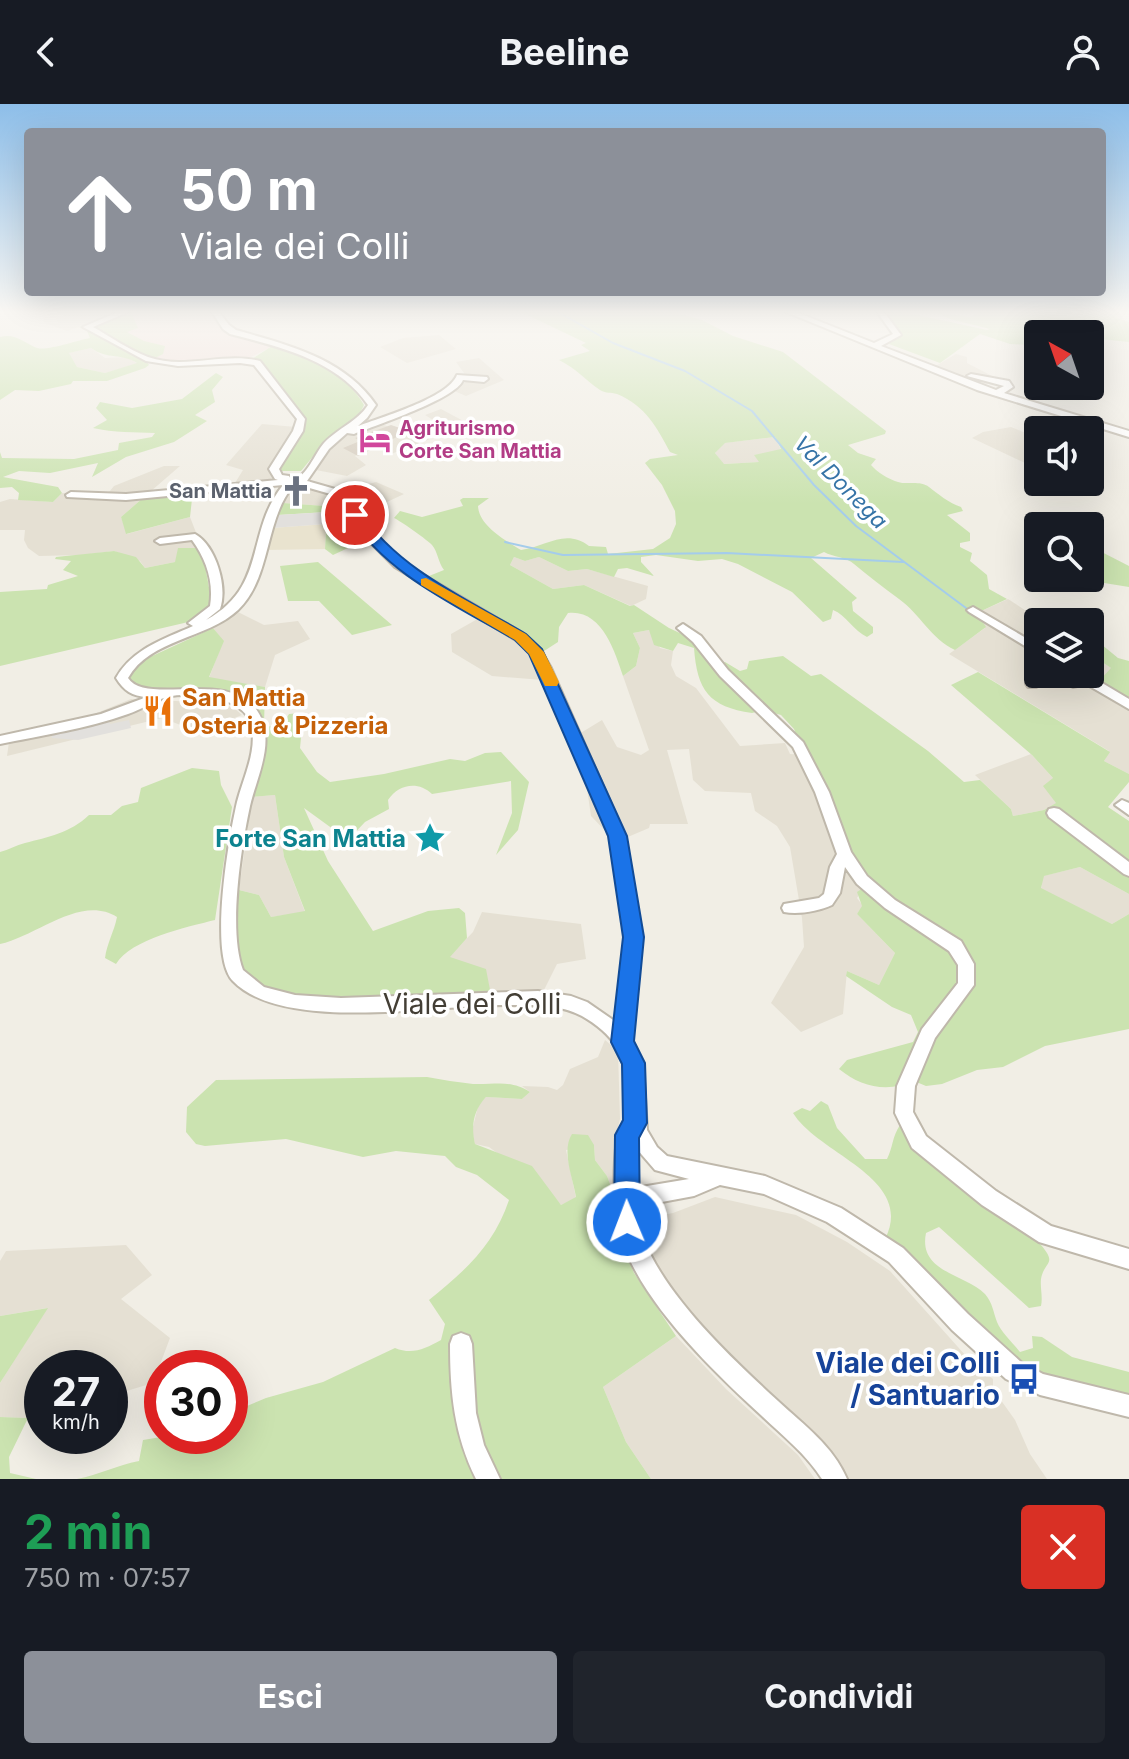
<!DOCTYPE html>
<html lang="it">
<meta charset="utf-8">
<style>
body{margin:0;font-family:Inter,sans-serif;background:#20242c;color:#f1f3f6;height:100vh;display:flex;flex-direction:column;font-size:30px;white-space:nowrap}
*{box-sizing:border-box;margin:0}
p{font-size:26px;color:#9ea1a6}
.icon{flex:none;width:44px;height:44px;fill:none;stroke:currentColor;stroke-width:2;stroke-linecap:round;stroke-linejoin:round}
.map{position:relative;height:1375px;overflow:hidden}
.drawer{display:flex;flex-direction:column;background:#171b24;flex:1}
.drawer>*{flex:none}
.banner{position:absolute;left:24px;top:24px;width:1082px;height:168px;border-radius:8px;box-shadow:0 8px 32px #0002;background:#8c9099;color:#fff;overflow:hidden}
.needle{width:52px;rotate:320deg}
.buttons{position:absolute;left:1024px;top:216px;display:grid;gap:16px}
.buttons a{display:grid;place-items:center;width:80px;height:80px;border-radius:8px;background:#171b24;box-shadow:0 8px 32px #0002;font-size:40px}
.speed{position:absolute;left:24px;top:1246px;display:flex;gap:16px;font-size:40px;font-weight:700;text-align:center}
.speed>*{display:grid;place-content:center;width:104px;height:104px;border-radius:50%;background:#171b24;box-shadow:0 8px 32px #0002;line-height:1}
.speed small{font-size:20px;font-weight:400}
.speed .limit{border:12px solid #d22;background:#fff;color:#111}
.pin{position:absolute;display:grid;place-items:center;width:68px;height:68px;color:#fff;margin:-34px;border:4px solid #fff;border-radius:50%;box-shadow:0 2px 8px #0007}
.me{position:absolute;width:88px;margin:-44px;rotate:359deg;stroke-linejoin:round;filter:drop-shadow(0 0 6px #0008)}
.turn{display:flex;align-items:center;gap:28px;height:168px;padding:0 24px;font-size:36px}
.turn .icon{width:104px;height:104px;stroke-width:2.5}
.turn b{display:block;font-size:56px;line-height:68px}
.round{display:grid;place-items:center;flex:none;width:84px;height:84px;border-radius:8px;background:#20242c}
.summary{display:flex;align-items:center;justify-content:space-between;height:136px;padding:0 24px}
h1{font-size:48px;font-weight:700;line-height:60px;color:#1e9e55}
.button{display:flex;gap:16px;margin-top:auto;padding:16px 24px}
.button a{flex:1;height:92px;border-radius:8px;background:#8c9099;color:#fff;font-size:32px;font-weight:700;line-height:92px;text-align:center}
.button a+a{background:#20242c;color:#f1f3f6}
header{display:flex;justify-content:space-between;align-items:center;height:104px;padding:0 24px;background:#171b24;font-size:36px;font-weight:700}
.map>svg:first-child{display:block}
.residential{fill:#e5e0d3}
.education{fill:#e9e3cf}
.medical{fill:#f1ddd9}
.green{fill:#cbe3b0;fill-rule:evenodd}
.parking{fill:#e2e0dd}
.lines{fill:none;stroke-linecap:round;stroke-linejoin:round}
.stream{stroke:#a4cceb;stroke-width:2}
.building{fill:#d5ccbe}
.minor-casing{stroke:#bfb8ab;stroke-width:4}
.minor{fill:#fff;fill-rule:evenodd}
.route{fill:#1a73e8;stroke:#114b97;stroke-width:2}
.slow{fill:#f59e0b}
.labels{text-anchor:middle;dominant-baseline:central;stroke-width:7;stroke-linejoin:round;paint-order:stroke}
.far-hotel-label{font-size:20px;font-weight:bold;fill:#b23c85;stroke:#fff;text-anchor:start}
.far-worship-label{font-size:20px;font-weight:bold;fill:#5b616d;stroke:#fff;text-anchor:end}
.far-water-label{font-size:22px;font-style:italic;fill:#3674a7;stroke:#fff}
.food-label{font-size:24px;font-weight:bold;fill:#c56008;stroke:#fff;text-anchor:start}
.culture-label{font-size:24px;font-weight:bold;fill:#0d838f;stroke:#fff;text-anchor:end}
.near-street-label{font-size:28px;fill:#433e35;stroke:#fff}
.near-transit-label{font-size:28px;font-weight:bold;fill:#164399;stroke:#fff;text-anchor:end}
</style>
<header><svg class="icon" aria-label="back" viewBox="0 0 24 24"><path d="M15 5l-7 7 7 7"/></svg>Beeline<svg class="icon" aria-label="person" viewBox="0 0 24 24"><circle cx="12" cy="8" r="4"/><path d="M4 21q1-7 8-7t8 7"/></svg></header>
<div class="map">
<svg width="1129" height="1375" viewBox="0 0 1129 1375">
<rect width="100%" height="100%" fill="#f1eee5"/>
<!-- residential -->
<path class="residential" d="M51,208h71l-55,19 -24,-9v-5z
M439,231l17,14 -49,14 -27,-16 23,-9z
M91,244l14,10 23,-1 10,7 -33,9 -28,-6 -9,-14z
M956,250l11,3v6l29,15 -12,8 -50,-19z
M479,254l25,22 -38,16 -14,-6 17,-10 -13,-18z
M441,305l28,15 -78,30 -15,-8 -21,10 11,9 -19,11 -31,-6 22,-30 30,-21 37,14 33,-10 -13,-8z
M262,320l34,3 -18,54 -43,2 8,-13 -17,-5z
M1011,323l27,11v22l-11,4 -55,-26 11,-6z
M775,333l6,13 -26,5 5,7 -37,2 -8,-11 9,-10z
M164,362h16l-59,51 6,17 63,-17 12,31 -27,14 -30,6 -5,-7 -26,-10 -32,4 -43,1 -11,-8 -4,-8 1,-10h-25v-28l10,-3 43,3 9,-9 43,4 9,-11z
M376,378l28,12 -32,15 9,20 -21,8 -21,-30 -56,-4 10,-16 14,-4 36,8z
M514,453l11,4 14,-4 29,14 19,-2 61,17 -2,13 -15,7 -47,-21 -31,4 -43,-24z
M1008,495l35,23h-5v52h52v-20l21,14 18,31v75l-25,-13 5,-10 -160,-97 36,-26 -8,-15z
M236,507l28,14 34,-4 12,18 -35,16 -10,32 -56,-9 14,-37 -10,-13z
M481,513l60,36 2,27 -51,-4 -40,-24 -1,-18z
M649,526l11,18 13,3 -2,14 5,11 20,12 44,58 45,-3 5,11 16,1 10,12 47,121 -6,10 6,8 -6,8 38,39 -16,32 -32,-14 -4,43 -42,18 -30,-29 33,-56 -2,-29 -12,-71 -13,-21 -22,-15 -4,-18 -46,-2 -12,-11 -4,-31 -22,1 21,74h-38l-1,4 -33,14 -25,-26 -12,-82 23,-14 15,27 24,8 8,-5 -26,-74 13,-10 4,-18 -7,-15z
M131,595l88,4 15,5 8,7 -43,17 -37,-14 -155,38 3,-21 72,-16z
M1031,650l22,24 4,25 -13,7 -31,6 -2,-7 -36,-34z
M275,691l9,62 21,55 -34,5 -12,-22 -20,-5 13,-93z
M1080,763l49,27v20l-17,10 -71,-35 2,-13z
M482,808l99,12 5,35 -29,5 -15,30 -51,1 -42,-38 24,-25z
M605,936l13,11 2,68 -6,24 6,68 -13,-35 -12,-16 -1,-15 -28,5 10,48 -15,7 -10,-12 -62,-46 -14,-3 -3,-13 6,-25 8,-9 36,2 8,-7 -8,-6 26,1 9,3 6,-5 7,-16 28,-12z
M715,1093l81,18 51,27 43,29 76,85 27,23v10l22,31 15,34 17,25h-202l-138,-143 -54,-72 -7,-19 -5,-26 32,-6z
M126,1141l26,30 -31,24 49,39 -17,45 -43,13v-28h-68v47l-14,3 -28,-1v-34l47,-75 -47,8v-55l6,-10z
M676,1232l50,53 72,66 17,24h-164l-25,-37 -23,-55z"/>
<!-- education -->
<path class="education" d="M326,420l-1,25 -60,1 7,-22z"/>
<!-- medical -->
<path class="medical" d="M130,208h82l11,19 50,15 -24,12 -66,4 -37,-4 -51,-33z"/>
<!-- green -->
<path class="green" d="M122,208h9l7,16 -11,4 17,9 21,5 -2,8 -16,8 2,3 -4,3 -38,13h-34l-2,3 -32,7 -24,-1 -15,10v-63c16,-4 24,6 37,11 11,3 41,-8 53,-10l-3,-7 -8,-4zM91,244c17,12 31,5 46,15l-32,10 -28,-6 -8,-14z
M521,208h153l28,8 31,16 50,16 103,79 -1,3 -37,11 10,8 18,6 -5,6c6,7 17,14 27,17 9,3 22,-2 31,5 9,7 20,16 32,20l2,4 -16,4 23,18v8l-10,2v4l12,6 -2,8 17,14 2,14 18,10 -30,14 9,14 -31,23c-24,-11 -35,-36 -56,-51 -16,-12 -31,-23 -45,-35 -7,-7 -21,-7 -30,-12l-13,6 46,40 -5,4 1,9 20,16v6l-6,4c-13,-6 -21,-22 -34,-27l-2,9 -8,3 -31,-30 -54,-28 -16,-5 -24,2 -42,-6 -15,2v5l13,14 -27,-8 -9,1 -4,8 -27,-8 -19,2 -29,-14 -14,4 -11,-4 -4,8 43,24 31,-4 46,21 4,-1 35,23 15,7 14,1 21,30 6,-4 15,9 7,-2 2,-8 34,-5 28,20 10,-2 107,77 36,31 16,-2 31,29 2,7 31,-6 12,-7 -13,-17 10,-8 -21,-23 -81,-70 27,-13 132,80 -6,9 25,13v8l-21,25 21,14v73l-49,-27 -36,9 -3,12 71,36 17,-10v115l-84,17 -42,21 -26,3 -35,14 -16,2 -12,-5c-27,12 -53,6 -75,-12l8,-9 66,-18 5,-10 -7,-17 -19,-8 -46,-31 1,-5 32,14 16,-32 -38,-39 5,-8 -5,-14 6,-4 -47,-121 -13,-14 -9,-24 -13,-14 -25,-7v4l-4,1c-43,-6 -55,-23 -58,-65l-16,-5 -5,8 -19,-6 -5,-15 -16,3 7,15 -4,18 -13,10c-8,-24 -21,-67 -55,-63l-9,14 -1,15 -17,11 -112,-67v-10l15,-6c-6,-8 -6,-18 -12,-25 -3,-4 -33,-25 -38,-27l6,-7 22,6 41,-11 -3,-6 3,-2h26l-11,8c1,20 27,34 43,44 25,-3 44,-22 68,-4l17,1 2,7 45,-5 17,-11 6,-14 -1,-13 -13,-26 -17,-22 5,-4 28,-4 -8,-3c-13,-24 -24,-46 -53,-58 -7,-2 -10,0 -17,-4 -16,-11 -23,-21 -41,-30l31,-9 -9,-6 5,-2zM775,333l6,12 -27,6 5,7 -35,2 -9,-11 10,-10z
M880,208h24l83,18 3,-1 -40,-10 -14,-7 34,5 9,-5h141l-3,6 12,4v20l-39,-4v-4h-52v14l-7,-3 -21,-1 -30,-10 -40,29 -51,-19 8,-10z
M272,242c33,11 74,26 92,59l-6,12 -30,21 -27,33h-30l28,-52 -39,-50 -11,-8z
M216,269l7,4 -11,13 3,12 -20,13 12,6 -33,21 -48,15 -34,20 6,-14 -48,10 -31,-2 -16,6 55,10 4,6 -9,9 -35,-2 1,-7 -7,-6 -12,1v-36l2,6 72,1 44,-9 1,-7 33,-6 3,-4c-20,-1 -41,0 -62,-5l14,-8 -11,-12 4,-6 32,6 50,-9z
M193,386l-3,27 -64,17 -5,-17 30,-26z
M283,399l56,4 26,33 -32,15 -8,-6 2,-37 -49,3z
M1090,442l39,20v21l-31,-5 -8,-4z
M178,444h24l12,68 -214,50v-74l47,-3 1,-4 30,-9 -15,-6 8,-9 -16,-2 1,-2 58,-6 22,6 9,11 30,-6z
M318,458l74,63 -40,10 -33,-34h-31l-8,-35z
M213,524l11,13 -15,36 56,10 -1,39 17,1 8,-13 11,-1 3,5 -3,30 17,24 13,10 54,-8 66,-15 15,2 20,-8 16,-1 28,30 -11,48 -22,25 16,-42 -1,-32 -79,13c-14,-13 -33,-10 -44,6l1,9 -24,13 -17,18 -44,-32 24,53 45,70 55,-20 31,-3 6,5 2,25 -17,19 36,12 5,26 -172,6 -45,-6 -34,-23 -6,-43 5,-39 20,5 12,22 34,-6 -21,-54 -9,-62 -23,2c4,-18 14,-42 13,-61 -3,-59 -75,-39 -114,-45 -8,-1 -16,-5 -23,-8v-8l9,-11 13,-7z
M1090,531l28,23 11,3v38l-29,-19 11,-12 -21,-14z
M192,664l27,3 2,14 11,22 -17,113c-28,7 -84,19 -99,44l-11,-6c2,-15 9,-26 12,-41 -36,-23 -80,19 -117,27v-92c9,-2 16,-7 25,-9 23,-6 45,-10 64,-28h22l11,-9 16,-4 3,-14z
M427,973c15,3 31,5 46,7 21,1 38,-5 57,8l-8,7 -36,-2c-13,14 -15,29 -11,47l57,22 29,39 15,-8c-3,-19 -15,-46 -4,-63l16,1 6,10 1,15 12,16 13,35 5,39 9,23 42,63 -73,51 23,55 25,37h-574c22,-4 40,-14 62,-18l4,-21 24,-4h63v-23l36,-15 57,-16 72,-34c17,7 30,1 46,-8l4,-16 -16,-24c36,-29 65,-55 80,-100l-32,-25 -21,-8 -11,-11 -49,-5 -33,6 -77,-18 -81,7 -9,-2 -10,-12 1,-25 29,-27z
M821,997l7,4 9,23 28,31h22c6,-12 5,-22 13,-34l141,120c17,20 3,16 0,34 -1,9 2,18 0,27l-12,2 -90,-81 -13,6c-8,39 39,41 59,61 8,10 8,17 12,28 4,10 16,21 23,30l13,-4 -1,-12 10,1 30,20 57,15v26l-103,-27 -141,-132c31,-61 -66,-84 -92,-126l9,-5 8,3z
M48,1204l-48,75v-67z
M0,1313l28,1 -19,39 1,16 26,6h-36z"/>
<!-- parking -->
<path class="parking" d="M328,408l-2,12 -54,4 6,-13z
M108,615l2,5 19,-4 2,8 -53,12 -26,-2 -1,-5z"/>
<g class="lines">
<!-- stream -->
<path class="stream" d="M558,208l55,31 72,28 67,40 62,74 42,41 114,85
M505,438l58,13 164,-2 176,9"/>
</g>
<!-- building -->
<path class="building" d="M391,321l18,6 -51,25 -15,-8 17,-7 -5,-3z"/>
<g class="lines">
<defs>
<path id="minor" d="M118,208h10l-35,15c18,10 36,23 55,30 36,13 76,-5 112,4l45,58 -2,12 -24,38 3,6 7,1 3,5c17,-7 21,-25 32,-38 14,-15 33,-21 44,-38 -31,-45 -88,-58 -138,-71l-7,-5 -11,-17h7l10,13 7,5c52,15 108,28 140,75l-9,13 -9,8c24,-9 90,-28 99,-51l30,2 1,2 -4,3 -21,-2c-7,19 -87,45 -109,54l-7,-1 -18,16 -22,32 35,10 27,38 34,34 121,71 16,15 11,19 74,168 16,101 -9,103 11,25 4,65 10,17 10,9 98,20 76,32 62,40 65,66 54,49 21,11 86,21v22l-89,-22 -34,-16 -54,-49 -63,-68 -62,-40 -63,-28 -44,-9 -26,11 -59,11c7,69 94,149 143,194 26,24 55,45 69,78h-25c-16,-25 -39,-43 -60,-63 -48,-44 -120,-113 -140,-176 -9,-31 -9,-68 -5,-101 2,-8 7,-12 10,-19 2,-6 0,-16 0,-22 1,-37 -8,-59 -40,-79 -23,-15 -51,-14 -78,-14 -70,-1 -225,29 -276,-24 -25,-25 -4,-145 4,-179 6,-24 21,-52 14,-78 -8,-28 -60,-33 -84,-27 -12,3 -26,13 -39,17 -42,15 -85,21 -128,30v-8l101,-22 46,-17c-15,-1 -23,-6 -31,-19 16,-29 48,-39 77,-52l-5,-3 22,-17c4,-24 -4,-47 -18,-66l-32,4 -5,-3 5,-3 35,-4c21,12 33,53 25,75l-14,11c62,-34 39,-88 77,-135l-157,15 -59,-3 -1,-2 5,-3 55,2 152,-14 -3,-1 -6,-10 24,-38 4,-12 -43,-54 -14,-2 -62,3 -32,-5 -63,-34zM299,381l35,10 27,38 34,34 121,73 15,14 80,182 14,101 -9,85 -29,-20 -16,-6 -33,-5 -197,7 -46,-3 -31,-8 -21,-17c-15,-39 -2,-122 7,-164 7,-30 26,-65 8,-94 -27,-44 -112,-6 -130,-34 22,-39 79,-39 110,-68 34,-33 26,-89 55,-124zM636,1044l19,22 34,9 -54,9z
M786,208h10l78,31 19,-9 -16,-22h7l17,23 -20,11 115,44 8,-4 -37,-10 4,-2 38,7 4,6 -9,6 125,38v6l-152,-47z
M973,503l65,38v9l-69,-42 -2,-2z
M683,520l18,12 27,34 75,72 26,50 22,60 16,24 28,24 66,41 13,23v21l-39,53 -20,48 -2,26 13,24 70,55 55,35 78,23v20l-90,-27 -57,-37 -70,-57 -17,-35 2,-27 25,-57 36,-46v-18l-9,-14 -64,-43 -28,-24 -12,-17 -5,26 -8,12c-13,6 -34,10 -48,7l-2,-4 2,-4 35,-6 5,-4 6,-27 7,-13 -22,-62 -22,-45 -73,-71 -27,-34 -16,-14z
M1042,570c13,0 23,2 34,4l-4,-4h15l42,25v10l-43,-25 -13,3 -19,-9 -18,9h-8l-2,-3z
M1122,696l7,3v12l-14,-10z
M1054,704l5,1 70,53v14l-5,-2 -75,-57 -2,-4 2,-4z
M461,1229l8,3 3,8 4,69 8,32 16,34h-24c-22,-44 -26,-87 -26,-135l3,-8z"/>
</defs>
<!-- minor casing -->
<use href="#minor" class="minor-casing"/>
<!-- minor -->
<use href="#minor" class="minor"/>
</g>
<!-- sky -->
<linearGradient id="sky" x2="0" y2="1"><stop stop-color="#8dbee9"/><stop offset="0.52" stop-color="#f9f7f3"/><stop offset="1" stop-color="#f9f7f3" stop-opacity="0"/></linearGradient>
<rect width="1129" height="400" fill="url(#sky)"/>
<!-- route -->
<path class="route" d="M350,408h10c39,58 107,87 166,122l16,15 85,187 17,101 -10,104 11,22 2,60 -8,15 1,84 -4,9 -9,3 -10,-3 -3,-9 1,-87 8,-15 -1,-56 -11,-22 12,-105 -15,-101 -79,-182 -14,-14c-59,-35 -129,-65 -166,-125z"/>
<!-- slow -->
<path class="slow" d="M426,474l100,56 18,18 15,30 -2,4h-12l-16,-32 -14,-14 -94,-55v-6z"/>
<!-- icons -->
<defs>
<symbol id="hotel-bare" viewBox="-9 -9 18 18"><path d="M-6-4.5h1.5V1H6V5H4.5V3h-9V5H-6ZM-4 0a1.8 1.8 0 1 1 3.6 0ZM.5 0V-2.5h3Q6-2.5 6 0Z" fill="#d1479c" stroke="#fff" stroke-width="2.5" paint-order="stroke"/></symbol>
<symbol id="church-bare" viewBox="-9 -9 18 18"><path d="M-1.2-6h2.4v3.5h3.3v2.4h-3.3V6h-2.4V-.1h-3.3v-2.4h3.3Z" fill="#6b7280" stroke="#fff" stroke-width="2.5" paint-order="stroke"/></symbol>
<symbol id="restaurant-bare" viewBox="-9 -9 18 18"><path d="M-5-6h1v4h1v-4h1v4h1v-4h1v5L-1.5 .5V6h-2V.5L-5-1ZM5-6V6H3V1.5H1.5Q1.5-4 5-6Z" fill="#e8710a" stroke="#fff" stroke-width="2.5" paint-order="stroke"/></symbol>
<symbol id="sight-bare" viewBox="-9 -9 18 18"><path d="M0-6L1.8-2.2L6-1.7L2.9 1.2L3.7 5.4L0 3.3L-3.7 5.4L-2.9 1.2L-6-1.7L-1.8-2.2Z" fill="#0f9aa8" stroke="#fff" stroke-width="2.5" paint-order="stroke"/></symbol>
<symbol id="bus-bare" viewBox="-9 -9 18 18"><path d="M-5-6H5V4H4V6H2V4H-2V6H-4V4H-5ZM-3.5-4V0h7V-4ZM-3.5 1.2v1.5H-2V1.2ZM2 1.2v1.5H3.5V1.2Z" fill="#1a4fb4" stroke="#fff" stroke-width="2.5" paint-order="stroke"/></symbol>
</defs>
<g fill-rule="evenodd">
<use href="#hotel-bare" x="353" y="314" width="44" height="44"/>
<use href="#church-bare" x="274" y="365" width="44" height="44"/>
<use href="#restaurant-bare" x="136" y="585" width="44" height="44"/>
<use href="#sight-bare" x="408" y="712" width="44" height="44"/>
<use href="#bus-bare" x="1002" y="1253" width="44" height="44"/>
</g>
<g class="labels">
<!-- far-hotel labels -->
<g class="far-hotel-label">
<text x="399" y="324">Agriturismo<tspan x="399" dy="23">Corte San Mattia</tspan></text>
</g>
<!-- far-worship labels -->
<g class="far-worship-label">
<text x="272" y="387">San Mattia</text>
</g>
<!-- far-water labels -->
<g class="far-water-label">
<text transform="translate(841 378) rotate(45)">Val Donega</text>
</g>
<!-- food labels -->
<g class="food-label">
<text x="182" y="593">San Mattia<tspan x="182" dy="28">Osteria &amp; Pizzeria</tspan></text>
</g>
<!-- culture labels -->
<g class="culture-label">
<text x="406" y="734">Forte San Mattia</text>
</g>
<!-- near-street labels -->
<g class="near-street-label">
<text x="472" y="900">Viale dei Colli</text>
</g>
<!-- near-transit labels -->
<g class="near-transit-label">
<text x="1000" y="1259">Viale dei Colli<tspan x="1000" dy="32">/ Santuario</tspan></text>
</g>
</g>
</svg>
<div class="buttons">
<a><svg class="needle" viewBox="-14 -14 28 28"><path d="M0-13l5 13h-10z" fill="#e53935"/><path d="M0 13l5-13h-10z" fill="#9ea1a6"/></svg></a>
<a><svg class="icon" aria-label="sound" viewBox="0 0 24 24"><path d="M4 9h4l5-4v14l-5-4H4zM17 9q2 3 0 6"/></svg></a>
<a><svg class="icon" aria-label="search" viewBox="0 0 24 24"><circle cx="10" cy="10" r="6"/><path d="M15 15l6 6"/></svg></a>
<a><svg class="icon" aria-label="layers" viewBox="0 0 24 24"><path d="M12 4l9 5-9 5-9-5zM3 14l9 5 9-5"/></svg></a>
</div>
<div class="speed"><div>27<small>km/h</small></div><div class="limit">30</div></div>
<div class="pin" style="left:355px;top:411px;background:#d93025"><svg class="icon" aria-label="arrive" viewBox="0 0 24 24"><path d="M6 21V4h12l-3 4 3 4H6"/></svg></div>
<svg class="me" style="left:627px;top:1118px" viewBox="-20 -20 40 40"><circle r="17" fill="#1a73e8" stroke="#fff" stroke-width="3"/><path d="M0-11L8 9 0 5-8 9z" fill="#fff"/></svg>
<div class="banner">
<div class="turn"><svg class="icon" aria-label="ahead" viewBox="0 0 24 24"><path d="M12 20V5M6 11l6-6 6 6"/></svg><div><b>50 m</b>Viale dei Colli</div></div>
</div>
</div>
<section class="drawer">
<div class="summary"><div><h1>2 min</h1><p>750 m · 07:57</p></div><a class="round" style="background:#d93025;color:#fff"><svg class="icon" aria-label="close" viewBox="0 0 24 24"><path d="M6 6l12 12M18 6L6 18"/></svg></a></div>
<div class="button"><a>Esci</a><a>Condividi</a></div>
</section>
